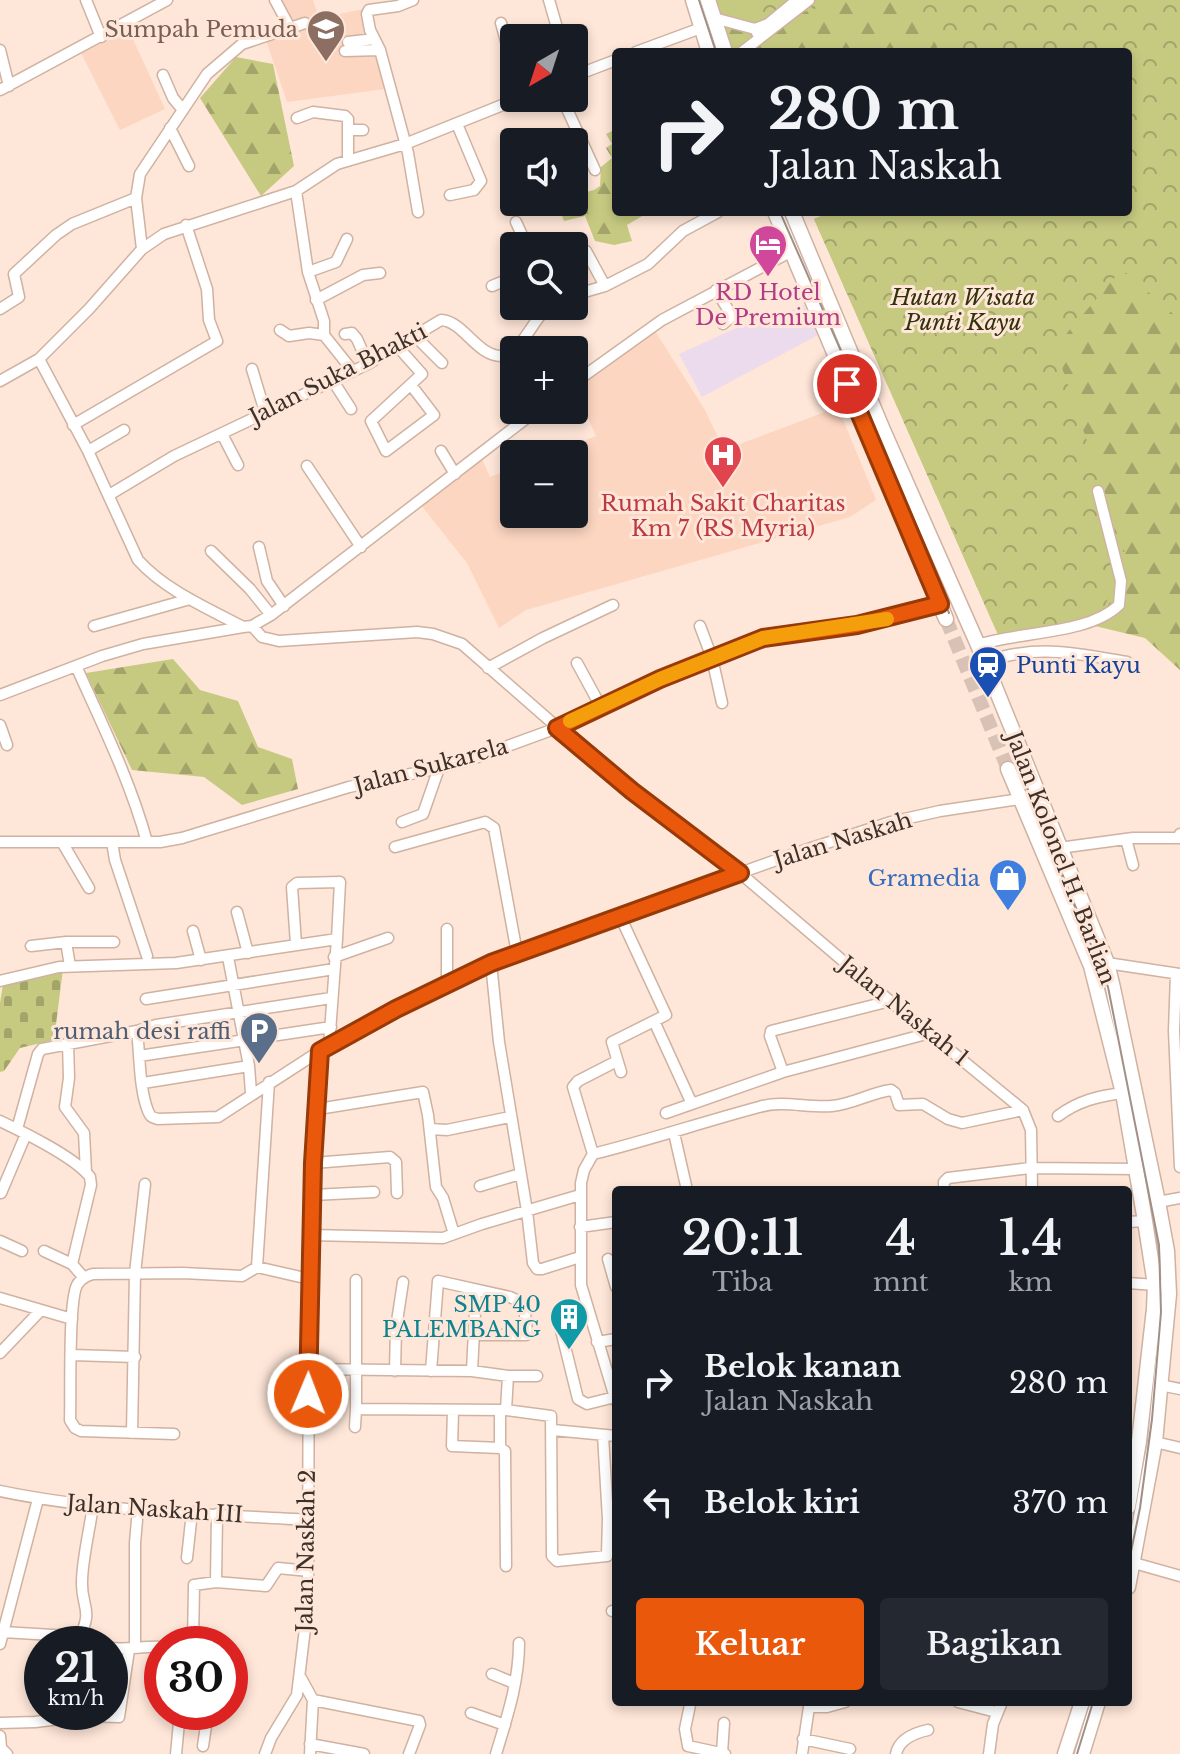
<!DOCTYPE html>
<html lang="id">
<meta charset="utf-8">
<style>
body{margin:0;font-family:"Libre Baskerville",serif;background:#242831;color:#f1f3f6;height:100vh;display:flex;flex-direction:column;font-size:30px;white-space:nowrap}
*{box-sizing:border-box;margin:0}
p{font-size:26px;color:#9ea1a6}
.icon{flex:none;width:44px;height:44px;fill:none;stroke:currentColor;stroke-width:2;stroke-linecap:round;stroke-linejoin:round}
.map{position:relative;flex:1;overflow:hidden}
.panel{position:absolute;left:612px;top:1186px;width:520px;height:520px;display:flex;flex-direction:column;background:#171b24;border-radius:8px;box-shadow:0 4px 12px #0003}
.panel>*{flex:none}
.hud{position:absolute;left:612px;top:48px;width:520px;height:168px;border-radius:8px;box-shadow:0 4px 12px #0003;background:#171b24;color:#f1f3f6;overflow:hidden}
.needle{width:52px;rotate:219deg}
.controls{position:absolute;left:500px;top:24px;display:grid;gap:16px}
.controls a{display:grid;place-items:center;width:88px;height:88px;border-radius:8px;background:#171b24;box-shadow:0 4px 12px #0003;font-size:40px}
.speed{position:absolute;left:24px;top:1626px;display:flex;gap:16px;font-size:40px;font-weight:700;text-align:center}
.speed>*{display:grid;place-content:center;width:104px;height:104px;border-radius:50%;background:#171b24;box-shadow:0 4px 12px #0003;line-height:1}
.speed small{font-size:20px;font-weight:400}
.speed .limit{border:12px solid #d22;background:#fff;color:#111}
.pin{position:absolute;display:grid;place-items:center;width:68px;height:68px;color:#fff;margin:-34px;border:4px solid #fff;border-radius:50%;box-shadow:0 2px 8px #0007}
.me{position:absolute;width:88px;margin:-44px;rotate:1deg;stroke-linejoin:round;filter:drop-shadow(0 0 6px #0008)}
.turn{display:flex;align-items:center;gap:28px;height:168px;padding:0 24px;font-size:36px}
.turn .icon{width:104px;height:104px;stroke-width:2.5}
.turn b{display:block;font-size:56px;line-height:68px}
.eta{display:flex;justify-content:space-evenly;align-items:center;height:136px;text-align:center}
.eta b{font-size:48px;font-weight:600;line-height:56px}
.action{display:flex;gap:16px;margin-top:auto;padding:16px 24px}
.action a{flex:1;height:92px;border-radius:8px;background:#ea580c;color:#fff;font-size:32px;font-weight:600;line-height:92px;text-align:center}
.action a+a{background:#242831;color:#f1f3f6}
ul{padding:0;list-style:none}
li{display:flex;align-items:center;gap:24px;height:120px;padding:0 24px}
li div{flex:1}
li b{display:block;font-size:30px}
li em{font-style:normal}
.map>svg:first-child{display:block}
.commercial{fill:#ecdbed}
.built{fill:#fcd6c1}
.forest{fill:url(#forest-firs)}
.cemetery{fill:url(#cemetery-stones)}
.park{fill:url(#park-crowns)}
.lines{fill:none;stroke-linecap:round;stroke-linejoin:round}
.highway-tunnel{stroke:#d7c2b5;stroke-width:14;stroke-dasharray:14 7;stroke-linecap:butt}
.minor-casing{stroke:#cfb2a1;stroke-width:13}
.highway-casing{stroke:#cfb2a1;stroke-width:17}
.minor{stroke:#fff;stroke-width:10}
.highway{stroke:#fff;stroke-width:14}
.tram{stroke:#a29086;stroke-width:2}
.route-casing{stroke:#983908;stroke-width:20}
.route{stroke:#ea580c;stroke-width:14}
.slow{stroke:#f59e0b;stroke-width:14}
.labels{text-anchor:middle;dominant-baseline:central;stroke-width:6;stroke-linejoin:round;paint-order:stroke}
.education-label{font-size:22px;fill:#785e54;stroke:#fee6d8;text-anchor:end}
.hotel-label{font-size:22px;fill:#b23c85;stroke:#fee6d8}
.park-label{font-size:22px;font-style:italic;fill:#32330c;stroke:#fee6d8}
.street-label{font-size:22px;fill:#3c302a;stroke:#fee6d8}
.health-label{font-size:22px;fill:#be3a42;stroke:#fee6d8}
.transit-label{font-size:22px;fill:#164399;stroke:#fee6d8;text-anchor:start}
.shop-label{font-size:22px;fill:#366cbe;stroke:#fee6d8;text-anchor:end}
.service-label{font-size:22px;fill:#4e5e75;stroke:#fee6d8;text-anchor:end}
.culture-label{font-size:22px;fill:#0d838f;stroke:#fee6d8;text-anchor:end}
</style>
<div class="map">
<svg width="1180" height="1754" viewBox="0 0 1180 1754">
<defs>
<pattern id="forest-firs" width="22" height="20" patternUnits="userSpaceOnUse" patternTransform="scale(2)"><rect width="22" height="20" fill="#c6ca81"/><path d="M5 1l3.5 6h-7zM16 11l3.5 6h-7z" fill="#a2a46a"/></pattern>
<pattern id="cemetery-stones" width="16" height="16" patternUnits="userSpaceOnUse" patternTransform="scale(2)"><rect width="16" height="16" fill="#c6ca81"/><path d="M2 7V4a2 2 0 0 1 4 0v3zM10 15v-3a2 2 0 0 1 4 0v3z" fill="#a2a46a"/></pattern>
<pattern id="park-crowns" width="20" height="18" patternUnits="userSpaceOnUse" patternTransform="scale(2)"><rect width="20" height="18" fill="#c6ca81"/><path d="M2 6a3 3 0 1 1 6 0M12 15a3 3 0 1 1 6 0" fill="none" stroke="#a2a46a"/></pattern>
</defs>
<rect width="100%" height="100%" fill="#fee6d8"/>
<!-- commercial -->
<path class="commercial" d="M804,305l14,30 -116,62 -23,-43 97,-44 4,5z"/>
<!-- built -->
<path class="built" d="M279,0h34l6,18 45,-9 21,80 -98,13 -22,-65 28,-9z
M127,26l38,83 -45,21 -40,-79z
M655,331l50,79 19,40 114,-43 38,93 -26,17 -324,93 -27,18 -32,-65 -46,-58 60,-48 9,20 24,-9v46h60v-60h-23l45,-18 -22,-49z"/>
<!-- forest -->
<path class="forest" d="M710,0h470v670l-35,-32 -50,-12 -99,4 -182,-411 18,-7h296v-160h-404z
M236,57l37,7 21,102 -33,30 -61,-98z
M616,129v83h33l-22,13 5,16 -18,4 -19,-4 -10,-25 -21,5 -7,-19h17v-7l20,-5 6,-4 1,-19 11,-9 -6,-10 6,-4 -6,-10z
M173,659l27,31 38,11 20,46 34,12 6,30 -56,16 -38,-28 -72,-7 -46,-97z"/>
<!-- cemetery -->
<path class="cemetery" d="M63,969l-9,71 -34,8 -16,23 -4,1v-69l4,-25z"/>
<!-- park -->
<path class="park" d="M745,0h98l-91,28z
M906,0h274v320l-58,-51 -67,78 72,212 -32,67 -96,11 -185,-418 18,-7h296v-160h-189z"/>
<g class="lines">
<!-- highway-tunnel -->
<path class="highway-tunnel" d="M946,619l62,150"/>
<defs>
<path id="minor" d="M86,0l15,37
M275,0l14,26
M413,0l-15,6 -29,4 -2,4 3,16 10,20 28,103 10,59
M549,0l11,38
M714,18l41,11 5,9
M501,23l13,47
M755,29l13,-5 29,-24
M348,42l26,-3
M0,50l9,36
M345,51l35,-1
M636,52l65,-24
M742,52l67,-52
M163,75l10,23 10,12
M574,76l42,-16
M0,90l167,-90
M562,98l33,72
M297,118l16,-6 32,4 3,3v41
M170,128l19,38
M348,130h15
M296,191l12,81 16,49v14l28,35
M450,195l24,-5 7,-9 -24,-57
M516,222l11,24
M142,249l-6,-51 4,-24 67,-100 35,-30 63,-21
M574,255l12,-4 19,35
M308,272l28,-10 11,-23
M492,286l22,-9
M716,290l16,26 -9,8
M574,295l31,-9 43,-22 35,-33 35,-19
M316,300l47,-25 17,-2
M0,309l19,-12 -5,-23 42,-39 16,-11 64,-26
M280,330l9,6 20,-3 15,2
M345,334l7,-1 5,6 11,25
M415,336l27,27
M398,347l24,27 -51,47 15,30 48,-36 -23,-30
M39,359l49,92 50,109c27,30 69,48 105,67l9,-1 19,-11 266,-205
M252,369l13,43
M0,381l39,-22 50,-50 53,-60 22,-15 132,-43 41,-27 68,-20 115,-46
M333,381l18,28
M574,383l88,-63 130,-69
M550,417l16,-7
M73,425l144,-84 -8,-21 -2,-31 -21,-64
M222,434l16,31
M88,451l36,-21
M441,451l14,23
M307,466l54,81
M109,495l65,-39 194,-92 73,-44c22,1 36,36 60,36 19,0 33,-39 48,-50
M259,547l8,34 17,25
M211,551l39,38 21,26
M94,626l96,-27
M252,626l10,11 17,4 138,-9 16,2 29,10 143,125 135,104 150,128 133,109 8,20 1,60
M700,626l12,32 10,45
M978,645c41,-14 110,-10 141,-40l2,-24 -23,-90
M985,662c50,-18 91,-9 142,0
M577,663l24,44
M76,666c26,58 54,114 71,176
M488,668l55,-30 70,-33
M0,695l102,-39 41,-12 100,-17
M0,725l7,20
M402,822l21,-8 16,-46
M1126,839l7,26
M0,842h160l22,-4 167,-51 90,-19 36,-10 82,-30 103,-49 103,-41 94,-13 41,-8 42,-13
M62,842l27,46
M112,842l3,18 32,96
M395,847l90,-25 9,6 23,125
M1059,848l74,-10h45l2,-4
M237,912l11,41
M620,916l46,99 -54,27 9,30
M447,929v55
M193,931l8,29
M66,942l4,24
M296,944l-4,-57 5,-4 43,-1 -3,57
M31,946l35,-4h48
M228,957l21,109 2,27
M334,957l54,-19
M491,963l8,79 28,169 6,52 4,6h5l38,-12
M1107,963l73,11
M1176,974l-2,57 6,136
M0,981l59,-14 117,-4 161,-24 -8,106
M146,999l188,-30
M654,1021l38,83
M137,1031c3,25 2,57 11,80 3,7 4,6 10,8l60,-2 111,-72 67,-36 121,-56 276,-99 98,-32 49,-11 80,-12
M68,1043l1,35 -4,29 19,26 2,39
M139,1056l192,-29
M617,1061l-39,20 -5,6 20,67c56,-14 110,-32 166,-47 23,-7 49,1 73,-1 21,-2 38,-13 59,-16l4,3 4,12 24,-1 25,15 14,4 61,-13
M783,1072l-13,-36 1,-5 119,-30
M143,1083l106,-17
M318,1109l105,-17 5,23 8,72 7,11 11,36
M666,1113l117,-41 147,-39
M1058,1116c20,-15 40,-20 65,-23
M0,1121c23,11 75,36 90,56l1,8 -19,79
M17,1129l21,-75 4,-5 95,-18 19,-6 175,-27
M430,1129l17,1 63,-13
M674,1133l13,57
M593,1154l-9,16 -3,13v102l35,116
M313,1163l77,-6 6,5 1,31
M480,1186l40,-12
M944,1190v-8l4,-4 82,-10 106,1
M1,1193l25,-59
M312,1195l62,-3
M1158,1202l22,-4
M1128,1222l17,-1
M580,1227l36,-5
M310,1235l133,3 39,-14 98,-29
M0,1241l22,10
M44,1251l28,13 12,14
M608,1259l8,28
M257,1267l12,-185
M356,1280v129l150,1 45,6 1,140 5,5 50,-5 1,-37 -5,-84
M1128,1283l27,2
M0,1298l72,21
M557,1314l21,85 9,5 28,-7
M597,1342l19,-3
M0,1353l41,-43
M72,1355l63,2
M308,1369l164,2 36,5h29
M395,1371l1,-43 7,-46
M431,1371l7,-90 72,16c15,5 18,24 16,38h-52
M472,1371l4,-80
M1160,1385l20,4
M506,1410l2,-34
M453,1411l-1,35 48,2 5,3 1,115
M355,1427l1,-18
M553,1430l63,6
M132,1433l3,-160 10,-89
M174,1434l-93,-3 -6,-3 -5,-8c1,-25 -2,-118 7,-135 4,-7 9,-9 16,-11l90,-1 59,3 15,-9 52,12
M1155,1442l25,6
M500,1448v-38
M0,1491c101,21 207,23 310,29
M187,1558l5,-46
M1134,1563l46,13
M216,1582l50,4 12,-18 31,3
M612,1611l4,-1
M3,1632l66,4 25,8
M79,1638c15,-29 2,-31 3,-56 0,-22 8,-54 11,-77
M193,1643l1,-58 22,-3 1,-68
M0,1644l38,-145
M135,1646v-103l3,-35
M110,1648c18,2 33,-2 52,-1
M492,1674l22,9
M301,1678l12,22 106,21 1,4 -11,29
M958,1702l38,10
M690,1705l-5,24 3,17 37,8
M471,1713l34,12
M0,1723l35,-1 49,-6 35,1 10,-67
M0,1736l1,12 6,6
M803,1739l47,10
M310,1744l54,10
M203,1746l5,-34
M722,1753l2,-30
M176,1754l4,-42
M265,1754l6,-16 26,-43 11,-92 1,-324 4,-116 7,-112
M310,1754l3,-54
M496,1754c11,-37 23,-72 23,-111
M802,1754l7,-47h18l18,-5
M896,1754c3,-15 18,-21 32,-24
M989,1754l4,-30 9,-22"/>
<path id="highway" d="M693,0l16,52
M708,0l17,52
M775,212l171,407
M792,212l91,218 95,215 129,318 6,25 45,214 9,49 2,43 -14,148 -27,145
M1008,769l83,197 32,127 22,128 10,64 -1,24 -15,132 -11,66
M1065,1754l17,-52
M1082,1754l16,-52"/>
</defs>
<!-- minor casing -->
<use href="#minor" class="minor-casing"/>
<!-- highway casing -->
<use href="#highway" class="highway-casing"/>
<!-- minor -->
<use href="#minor" class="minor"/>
<!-- highway -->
<use href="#highway" class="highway"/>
<!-- tram -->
<path class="tram" d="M699,0l17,52
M780,212l86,196 83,205
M1027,788l81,199 51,258 2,67 -9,107 -12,89 -12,58
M1077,1754l16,-52"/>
</g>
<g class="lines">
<defs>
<path id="route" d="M308,1394l5,-231 7,-112 76,-42 95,-46 249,-90 -108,-82 -75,-63 103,-49 103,-41 94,-13 83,-21 -93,-220"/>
</defs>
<!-- route casing -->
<use href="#route" class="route-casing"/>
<!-- route -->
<use href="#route" class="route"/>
<!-- slow -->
<path class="slow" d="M570,721l90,-42 103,-41 124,-19"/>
</g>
<!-- icons -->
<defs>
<symbol id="university-pin" viewBox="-11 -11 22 30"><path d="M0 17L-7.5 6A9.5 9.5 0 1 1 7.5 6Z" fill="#8d6e63" stroke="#fee6d8"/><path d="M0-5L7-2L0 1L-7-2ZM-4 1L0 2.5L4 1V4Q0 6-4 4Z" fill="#fff"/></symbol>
<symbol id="hotel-pin" viewBox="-11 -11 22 30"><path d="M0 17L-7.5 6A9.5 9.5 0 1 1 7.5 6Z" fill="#d1479c" stroke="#fee6d8"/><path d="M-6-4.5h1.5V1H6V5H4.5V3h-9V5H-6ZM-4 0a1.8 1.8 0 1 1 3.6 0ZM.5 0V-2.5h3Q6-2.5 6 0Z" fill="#fff"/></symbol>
<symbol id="hospital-pin" viewBox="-11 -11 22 30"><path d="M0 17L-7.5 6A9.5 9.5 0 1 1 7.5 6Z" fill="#e0444e" stroke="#fee6d8"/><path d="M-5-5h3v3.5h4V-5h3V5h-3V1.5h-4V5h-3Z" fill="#fff"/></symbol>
<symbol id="station-pin" viewBox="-11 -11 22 30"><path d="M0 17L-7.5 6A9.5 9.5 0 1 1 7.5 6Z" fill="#1a4fb4" stroke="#fee6d8"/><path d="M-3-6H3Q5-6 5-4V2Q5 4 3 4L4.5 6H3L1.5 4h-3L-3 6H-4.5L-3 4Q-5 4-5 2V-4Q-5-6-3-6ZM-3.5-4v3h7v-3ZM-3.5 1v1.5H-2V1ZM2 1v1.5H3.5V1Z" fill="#fff"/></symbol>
<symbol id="shop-pin" viewBox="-11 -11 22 30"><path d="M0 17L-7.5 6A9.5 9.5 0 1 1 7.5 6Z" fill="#3f7fe0" stroke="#fee6d8"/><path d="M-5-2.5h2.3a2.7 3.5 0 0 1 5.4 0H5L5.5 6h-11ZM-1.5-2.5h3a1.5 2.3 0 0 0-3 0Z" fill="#fff"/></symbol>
<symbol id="parking-pin" viewBox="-11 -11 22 30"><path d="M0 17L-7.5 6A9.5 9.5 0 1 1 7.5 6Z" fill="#5c6f8a" stroke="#fee6d8"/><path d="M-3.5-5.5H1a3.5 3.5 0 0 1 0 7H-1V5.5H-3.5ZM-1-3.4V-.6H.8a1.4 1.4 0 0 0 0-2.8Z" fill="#fff"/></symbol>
<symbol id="building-pin" viewBox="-11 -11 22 30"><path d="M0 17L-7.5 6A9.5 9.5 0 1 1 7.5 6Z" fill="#0f9aa8" stroke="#fee6d8"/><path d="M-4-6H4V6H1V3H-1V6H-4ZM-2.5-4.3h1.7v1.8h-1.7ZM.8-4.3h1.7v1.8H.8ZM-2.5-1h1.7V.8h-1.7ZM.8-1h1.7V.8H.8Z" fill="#fff"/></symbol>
</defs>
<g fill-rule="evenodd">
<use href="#university-pin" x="304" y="7" width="44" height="60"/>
<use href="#hotel-pin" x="746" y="222" width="44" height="60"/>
<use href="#hospital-pin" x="701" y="433" width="44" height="60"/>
<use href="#station-pin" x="966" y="643" width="44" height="60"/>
<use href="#shop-pin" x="986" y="856" width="44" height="60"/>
<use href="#parking-pin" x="237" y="1009" width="44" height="60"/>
<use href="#building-pin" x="547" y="1295" width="44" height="60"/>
</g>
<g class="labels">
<!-- education labels -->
<g class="education-label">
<text x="298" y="29">Sumpah Pemuda</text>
</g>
<!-- hotel labels -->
<g class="hotel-label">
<text x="768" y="292">RD Hotel<tspan x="768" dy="25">De Premium</tspan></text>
</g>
<!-- park labels -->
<g class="park-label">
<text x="963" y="297">Hutan Wisata<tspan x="963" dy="25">Punti Kayu</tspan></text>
</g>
<!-- street labels -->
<g class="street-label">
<text transform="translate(338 374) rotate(-27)">Jalan Suka Bhakti</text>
<text transform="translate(431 766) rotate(-15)">Jalan Sukarela</text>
<text transform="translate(843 840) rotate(-17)">Jalan Naskah</text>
<text transform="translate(1061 858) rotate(69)">Jalan Kolonel H. Barlian</text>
<text transform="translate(904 1011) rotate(39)">Jalan Naskah 1</text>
<text transform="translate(155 1509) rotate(4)">Jalan Naskah III</text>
<text transform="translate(306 1551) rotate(-89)">Jalan Naskah 2</text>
</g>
<!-- health labels -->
<g class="health-label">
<text x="723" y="503">Rumah Sakit Charitas<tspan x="723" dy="25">Km 7 (RS Myria)</tspan></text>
</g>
<!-- transit labels -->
<g class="transit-label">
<text x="1016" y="665">Punti Kayu</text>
</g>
<!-- shop labels -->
<g class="shop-label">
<text x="980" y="878">Gramedia</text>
</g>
<!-- service labels -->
<g class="service-label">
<text x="231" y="1031">rumah desi raffi</text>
</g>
<!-- culture labels -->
<g class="culture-label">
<text x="541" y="1304">SMP 40<tspan x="541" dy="25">PALEMBANG</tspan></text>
</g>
</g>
</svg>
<div class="controls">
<a><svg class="needle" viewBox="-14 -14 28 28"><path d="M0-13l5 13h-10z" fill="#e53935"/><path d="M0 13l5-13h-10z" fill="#9ea1a6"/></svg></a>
<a><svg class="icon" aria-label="sound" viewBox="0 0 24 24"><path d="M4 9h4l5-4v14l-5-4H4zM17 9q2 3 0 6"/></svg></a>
<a><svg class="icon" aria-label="search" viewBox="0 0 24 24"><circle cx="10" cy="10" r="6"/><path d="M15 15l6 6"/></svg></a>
<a>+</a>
<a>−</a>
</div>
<div class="speed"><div>21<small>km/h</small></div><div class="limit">30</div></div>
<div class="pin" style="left:847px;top:384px;background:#d93025"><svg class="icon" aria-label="arrive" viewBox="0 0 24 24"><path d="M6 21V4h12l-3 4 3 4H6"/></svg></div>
<svg class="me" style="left:308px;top:1394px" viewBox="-20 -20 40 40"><circle r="17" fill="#ea580c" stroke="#fff" stroke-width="3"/><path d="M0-11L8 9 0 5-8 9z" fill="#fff"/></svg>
<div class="hud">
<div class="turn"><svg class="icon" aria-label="right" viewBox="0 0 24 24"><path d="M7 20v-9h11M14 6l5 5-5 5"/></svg><div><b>280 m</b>Jalan Naskah</div></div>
</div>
<section class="panel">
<div class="eta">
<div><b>20:11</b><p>Tiba</p></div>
<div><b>4</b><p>mnt</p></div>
<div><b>1.4</b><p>km</p></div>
</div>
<ul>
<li><svg class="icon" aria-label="right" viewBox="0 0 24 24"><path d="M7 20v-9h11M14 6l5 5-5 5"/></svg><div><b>Belok kanan</b><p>Jalan Naskah</p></div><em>280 m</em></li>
<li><svg class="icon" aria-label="left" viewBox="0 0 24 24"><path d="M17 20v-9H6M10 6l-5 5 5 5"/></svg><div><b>Belok kiri</b></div><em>370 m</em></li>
</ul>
<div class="action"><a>Keluar</a><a>Bagikan</a></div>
</section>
</div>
